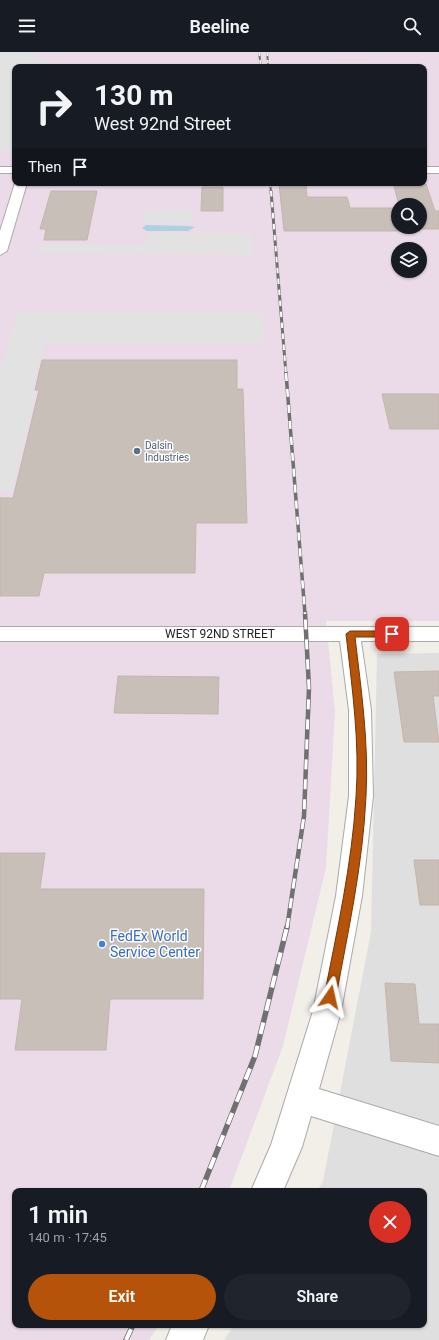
<!DOCTYPE html>
<meta charset="utf-8">
<style>
body{margin:0;font-family:Roboto,sans-serif;background:#20242c;color:#f1f3f6;height:100vh;display:flex;flex-direction:column;font-size:15px;white-space:nowrap}
*{box-sizing:border-box;margin:0}
p{font-size:13px;color:#9ea1a6}
.icon{flex:none;width:22px;height:22px;fill:none;stroke:currentColor;stroke-width:2;stroke-linecap:round;stroke-linejoin:round}
.map{position:relative;flex:1;overflow:hidden}
.sheet{position:absolute;left:12px;top:1136px;width:415px;height:140px;display:flex;flex-direction:column;background:#171b24;border-radius:8px;box-shadow:0 1px 3px #0004}
.sheet>*{flex:none}
.guide{position:absolute;left:12px;top:12px;width:415px;height:122px;border-radius:8px;box-shadow:0 1px 3px #0004;background:#171b24;color:#f1f3f6;overflow:hidden}
.tools{position:absolute;left:391px;top:146px;display:grid;gap:8px}
.tools a{display:grid;place-items:center;width:36px;height:36px;border-radius:50%;background:#171b24;box-shadow:0 1px 3px #0004;font-size:20px}
.pin{position:absolute;display:grid;place-items:center;width:34px;height:34px;color:#fff;margin:-17px;border-radius:8px;box-shadow:0 2px 6px #0006}
.me{position:absolute;width:44px;margin:-22px;rotate:11deg;stroke-linejoin:round;filter:drop-shadow(0 0 3px #0008)}
.turn{display:flex;align-items:center;gap:14px;height:84px;padding:0 16px;font-size:18px}
.turn .icon{width:52px;height:52px;stroke-width:2.5}
.turn b{display:block;font-size:28px;line-height:34px}
.then{display:flex;align-items:center;height:38px;padding:0 16px;background:#0003;gap:8px;font-size:15px}
.round{display:grid;place-items:center;flex:none;width:42px;height:42px;border-radius:21px;background:#20242c}
.summary{display:flex;align-items:center;justify-content:space-between;height:68px;padding:0 16px}
h1{font-size:24px;font-weight:600;line-height:30px}
.primary-button{display:flex;gap:8px;margin-top:auto;padding:8px 16px}
.primary-button a{flex:1;height:46px;border-radius:24px;background:#b45309;color:#fff;font-size:16px;font-weight:600;line-height:46px;text-align:center}
.primary-button a+a{background:#20242c;color:#f1f3f6}
header{display:flex;justify-content:space-between;align-items:center;height:52px;padding:0 16px;background:#171b24;font-size:18px;font-weight:600}
.map>svg:first-child{display:block}
.residential{fill:#e0dfdf}
.industrial{fill:#ebdbe8;fill-rule:evenodd}
.parking{fill:#e2e2e2}
.water{fill:#aad3df}
.building{fill:#c7bfb8;stroke:#c4b6ab}
.lines{fill:none;stroke-linecap:round;stroke-linejoin:round}
.minor-casing{stroke:#a9a9a9;stroke-width:2}
.tertiary-casing{stroke:#a9a9a9;stroke-width:2}
.minor{fill:#fff;fill-rule:evenodd}
.tertiary{fill:#fff;fill-rule:evenodd}
.rail-far4-casing{stroke:#707070;stroke-width:2}
.rail-far3-casing{stroke:#707070;stroke-width:3}
.rail-far2-casing{stroke:#707070;stroke-width:3.5}
.rail-far1-casing{stroke:#707070;stroke-width:4.5}
.rail-casing{stroke:#707070;stroke-width:5.5}
.rail-far4{stroke:#fff;stroke-width:1.5;stroke-dasharray:4;stroke-linecap:butt}
.rail-far3{stroke:#fff;stroke-width:2;stroke-dasharray:5.5;stroke-linecap:butt}
.rail-far2{stroke:#fff;stroke-width:2.5;stroke-dasharray:8;stroke-linecap:butt}
.rail-far1{stroke:#fff;stroke-width:3;stroke-dasharray:10;stroke-linecap:butt}
.rail{stroke:#fff;stroke-width:4;stroke-dasharray:12;stroke-linecap:butt}
.route{fill:#b45309;stroke:#753606}
.service-dot{fill:#5c6f8a;stroke:#fff;stroke-width:1.5}
.shop-dot{fill:#3f7fe0;stroke:#fff;stroke-width:1.5}
.labels{text-anchor:middle;dominant-baseline:central;stroke-width:3;stroke-linejoin:round;paint-order:stroke}
.far-service-label{font-size:10px;fill:#4e5e75;stroke:#fff;text-anchor:start}
.street-label{font-size:12px;fill:#222;stroke:#fff}
.near-shop-label{font-size:14px;fill:#366cbe;stroke:#fff;text-anchor:start}
</style>
<header><svg class="icon" aria-label="menu" viewBox="0 0 24 24"><path d="M4 6h16M4 12h16M4 18h16"/></svg>Beeline<svg class="icon" aria-label="search" viewBox="0 0 24 24"><circle cx="10" cy="10" r="6"/><path d="M15 15l6 6"/></svg></header>
<div class="map">
<svg width="439" height="1288" viewBox="0 0 439 1288">
<rect width="100%" height="100%" fill="#f2efe9"/>
<!-- residential -->
<path class="residential" d="M439,601v687h-215l10,-15h190v-134h-107l6,-10 48,-249 6,-278z"/>
<!-- industrial -->
<path class="industrial" d="M0,0h439v569h-113l9,91 -9,156 -43,178 -54,145h-214v134h144l-10,15h-149zM15,15h409v116h-409zM398,153h22v22h-22zM398,197h22v22h-22z"/>
<!-- parking -->
<path class="parking" d="M0,0h37l-3,8 18,1 -2,6h-35v84h-15z
M329,11h42l2,4h-43z
M144,158h49l-1,13h-50z
M148,181l105,1v21l-216,-2 2,-8h107z
M18,260l244,1 1,31 -218,-1 -13,49h5l-26,99h-11v-121z"/>
<!-- water -->
<path class="water" d="M146,173l43,1 6,1 -7,4h-41l-5,-3z"/>
<!-- building -->
<path class="building" d="M393,131l33,1 9,27h4v18h-20l1,2h-136l-5,-47h27l1,13h40l3,11h48v19h22v-22h-21z
M202,135h21v24h-22z
M51,139h46l-10,49h-43l2,-11h-6z
M42,308h195v29h6l4,134h-51l-1,50h-151l-5,23h-39v-98h13l26,-108h-4z
M382,342h57v35h-49z
M439,619v25h-6l6,46h-35l-10,-70z
M118,624l101,1 -1,37 -104,-1z
M0,801h45l-5,36h164l-1,110h-93l-4,51h-91l7,-51h-22z
M414,808h25v45h-19z
M385,931l30,1 4,40h20v39l-48,-2z"/>
<g class="lines">
<defs>
<path id="minor" d="M15,131h12l-20,68 -7,4v-24z
M0,575h439v14h-78l10,69 2,86 -11,100 -21,115 -22,78 120,37v30l-128,-40 -9,31 -19,44h-32l20,-46 42,-134 23,-115 13,-100v-86l-9,-69h-340z
M172,1273h37l-6,15h-37z"/>
<path id="tertiary" d="M0,115h15v6h-15z
M424,115h15v6h-15z"/>
</defs>
<!-- minor casing -->
<use href="#minor" class="minor-casing"/>
<!-- tertiary casing -->
<use href="#tertiary" class="tertiary-casing"/>
<!-- minor -->
<use href="#minor" class="minor"/>
<!-- tertiary -->
<use href="#tertiary" class="tertiary"/>
<defs>
<path id="rail-far4" d="M259,0l2,15
M267,0l1,11
M270,131l1,9"/>
<path id="rail-far3" d="M271,139l15,183"/>
<path id="rail-far2" d="M286,321l19,241"/>
<path id="rail-far1" d="M287,876l17,-112 5,-128 -4,-75"/>
<path id="rail" d="M201,1139l54,-135 32,-129
M126,1288l7,-15"/>
</defs>
<!-- rail-far4 casing -->
<use href="#rail-far4" class="rail-far4-casing"/>
<!-- rail-far3 casing -->
<use href="#rail-far3" class="rail-far3-casing"/>
<!-- rail-far2 casing -->
<use href="#rail-far2" class="rail-far2-casing"/>
<!-- rail-far1 casing -->
<use href="#rail-far1" class="rail-far1-casing"/>
<!-- rail casing -->
<use href="#rail" class="rail-casing"/>
<!-- rail-far4 -->
<use href="#rail-far4" class="rail-far4"/>
<!-- rail-far3 -->
<use href="#rail-far3" class="rail-far3"/>
<!-- rail-far2 -->
<use href="#rail-far2" class="rail-far2"/>
<!-- rail-far1 -->
<use href="#rail-far1" class="rail-far1"/>
<!-- rail -->
<use href="#rail" class="rail"/>
</g>
<!-- route -->
<path class="route" d="M350,579h42l5,3 -5,3h-37c6,52 14,106 11,159 -3,68 -18,135 -30,201l-2,4 -4,1 -4,-1 -2,-4c13,-66 28,-133 32,-200 4,-54 -4,-110 -10,-163z"/>
<!-- markers -->
<circle class="service-dot" cx="137" cy="399" r="4"/>
<circle class="shop-dot" cx="102" cy="892" r="4"/>
<g class="labels">
<!-- far-service labels -->
<g class="far-service-label">
<text x="145" y="393">Dalsin<tspan x="145" dy="12">Industries</tspan></text>
</g>
<!-- street labels -->
<g class="street-label">
<text x="220" y="582">WEST 92ND STREET</text>
</g>
<!-- near-shop labels -->
<g class="near-shop-label">
<text x="110" y="884">FedEx World<tspan x="110" dy="16">Service Center</tspan></text>
</g>
</g>
</svg>
<div class="tools">
<a><svg class="icon" aria-label="search" viewBox="0 0 24 24"><circle cx="10" cy="10" r="6"/><path d="M15 15l6 6"/></svg></a>
<a><svg class="icon" aria-label="layers" viewBox="0 0 24 24"><path d="M12 4l9 5-9 5-9-5zM3 14l9 5 9-5"/></svg></a>
</div>
<div class="pin" style="left:392px;top:582px;background:#d93025"><svg class="icon" aria-label="arrive" viewBox="0 0 24 24"><path d="M6 21V4h12l-3 4 3 4H6"/></svg></div>
<svg class="me" style="left:330px;top:945px" viewBox="-20 -20 40 40"><path d="M0-17L14 15 0 8-14 15z" fill="#b45309" stroke="#fff" stroke-width="4"/></svg>
<div class="guide">
<div class="turn"><svg class="icon" aria-label="right" viewBox="0 0 24 24"><path d="M7 20v-9h11M14 6l5 5-5 5"/></svg><div><b>130 m</b>West 92nd Street</div></div>
<div class="then">Then<svg class="icon" aria-label="arrive" viewBox="0 0 24 24"><path d="M6 21V4h12l-3 4 3 4H6"/></svg></div>
</div>
<section class="sheet">
<div class="summary"><div><h1>1 min</h1><p>140 m · 17:45</p></div><a class="round" style="background:#d93025;color:#fff"><svg class="icon" aria-label="close" viewBox="0 0 24 24"><path d="M6 6l12 12M18 6L6 18"/></svg></a></div>
<div class="primary-button"><a>Exit</a><a>Share</a></div>
</section>
</div>
